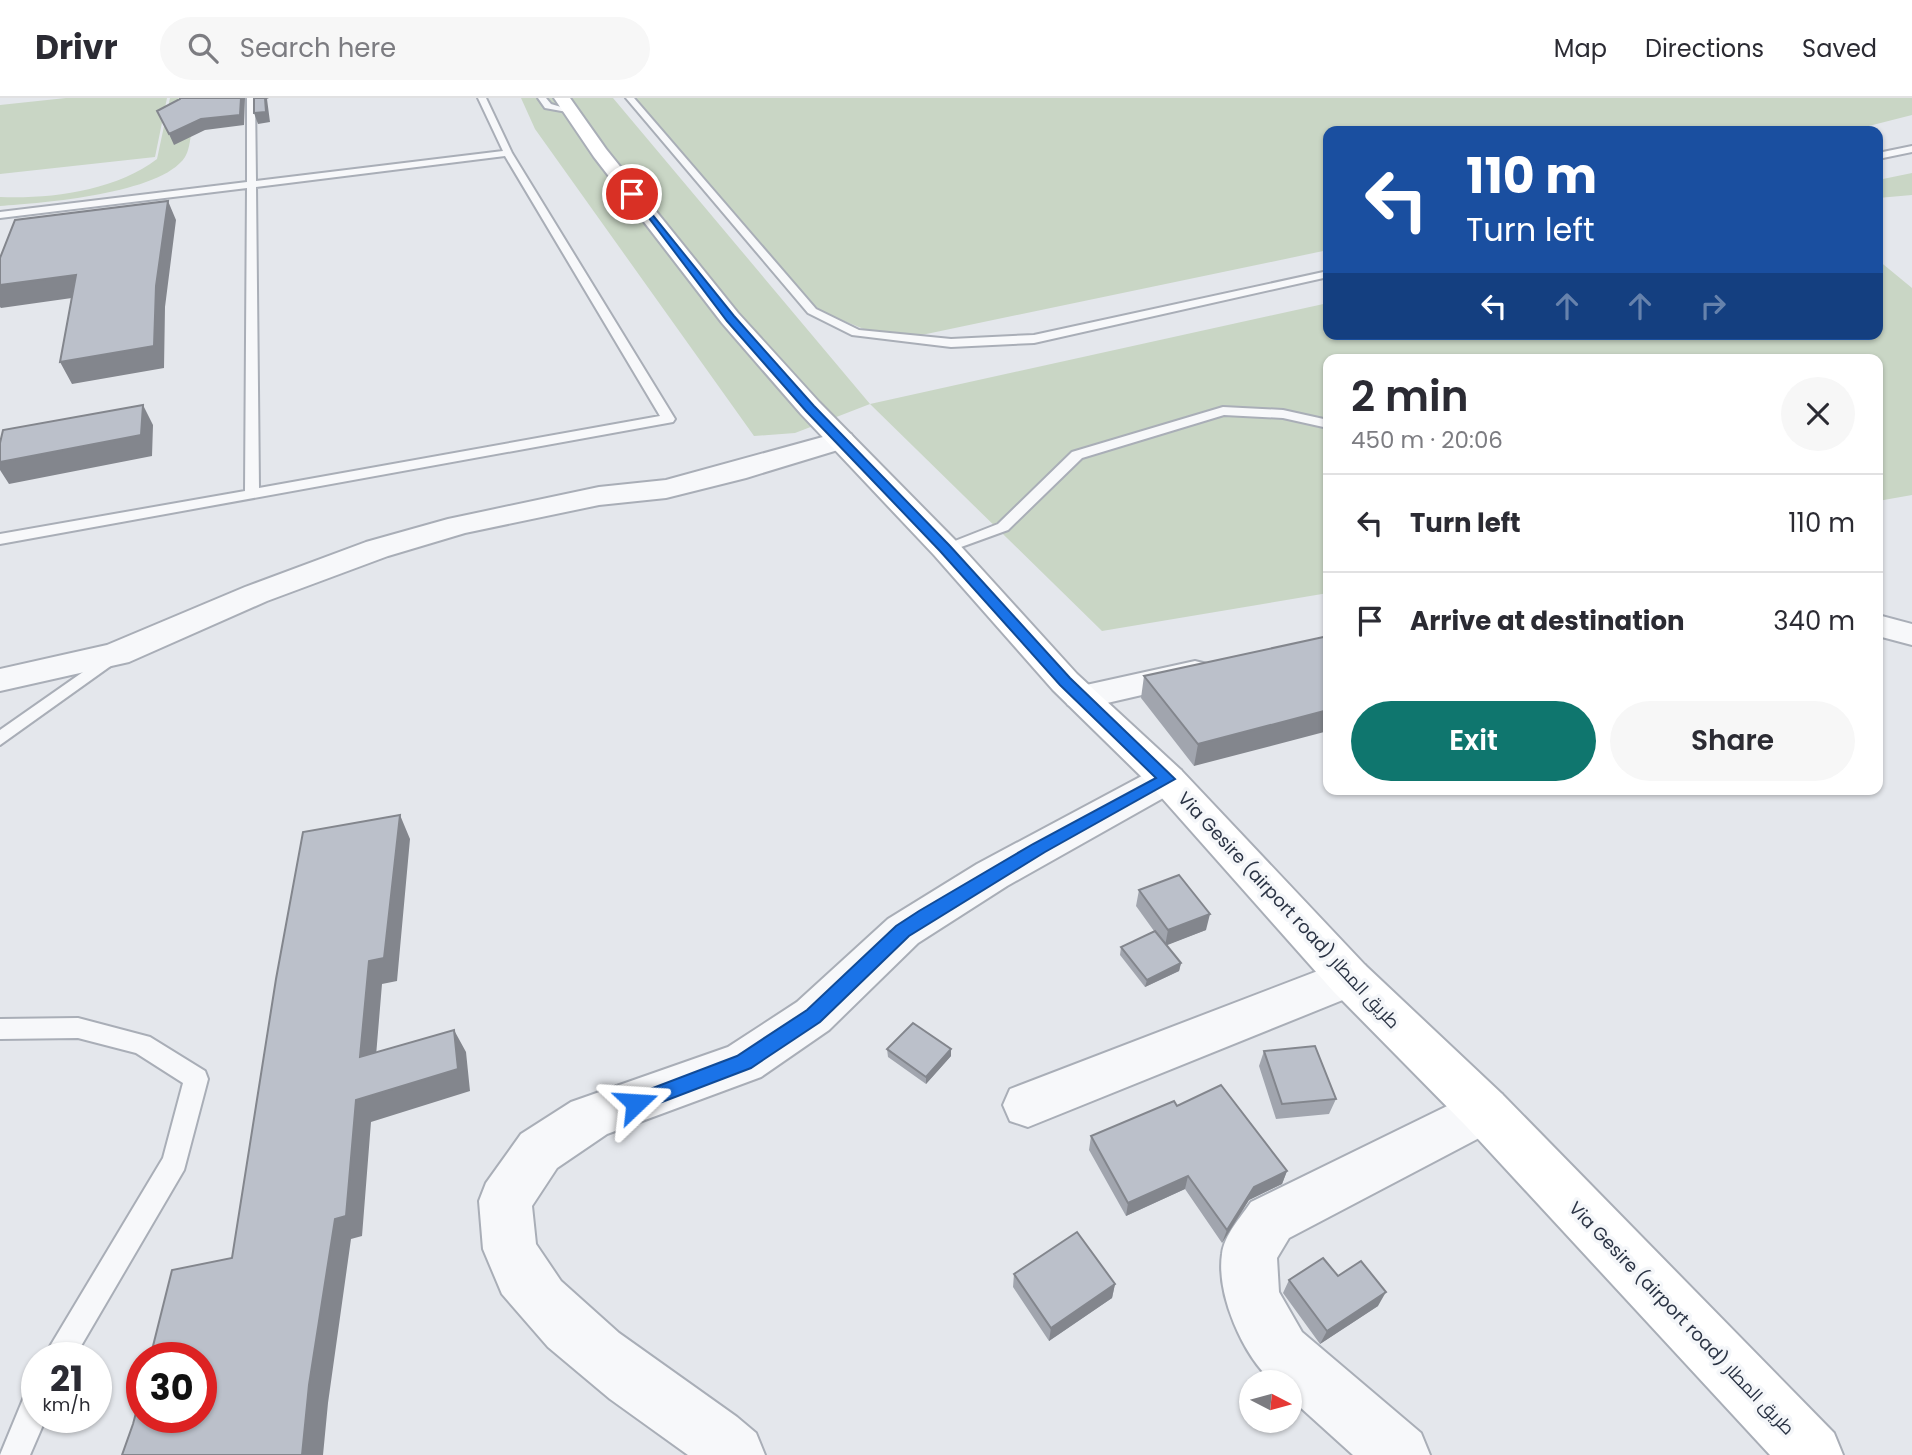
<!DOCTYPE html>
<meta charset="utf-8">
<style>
body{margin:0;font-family:Poppins,Cairo,sans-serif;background:#f7f7f7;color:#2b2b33;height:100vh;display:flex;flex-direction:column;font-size:26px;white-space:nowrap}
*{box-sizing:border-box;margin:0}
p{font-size:23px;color:#7c7c81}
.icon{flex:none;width:38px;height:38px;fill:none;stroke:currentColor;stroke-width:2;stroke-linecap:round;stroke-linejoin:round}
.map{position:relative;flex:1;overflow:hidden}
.drawer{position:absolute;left:1323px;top:256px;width:560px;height:441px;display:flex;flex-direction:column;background:#fff;border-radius:14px;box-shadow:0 2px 5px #0004}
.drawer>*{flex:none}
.guide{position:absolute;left:1323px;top:28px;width:560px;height:214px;border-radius:14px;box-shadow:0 2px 5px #0004;background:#1a4fa0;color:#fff;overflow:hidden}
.needle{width:46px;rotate:96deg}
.controls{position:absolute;left:1239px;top:1272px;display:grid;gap:14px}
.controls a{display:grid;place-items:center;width:63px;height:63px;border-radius:50%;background:#fff;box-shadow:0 2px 5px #0004;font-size:35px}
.speed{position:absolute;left:21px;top:1244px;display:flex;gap:14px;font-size:35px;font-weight:700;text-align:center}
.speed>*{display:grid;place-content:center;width:91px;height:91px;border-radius:50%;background:#fff;box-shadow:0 2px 5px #0004;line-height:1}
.speed small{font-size:18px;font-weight:400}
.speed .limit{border:10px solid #d22;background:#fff;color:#111}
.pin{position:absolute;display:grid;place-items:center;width:60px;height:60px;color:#fff;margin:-30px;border:4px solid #fff;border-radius:50%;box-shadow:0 2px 7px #0007}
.me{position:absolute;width:77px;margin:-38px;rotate:70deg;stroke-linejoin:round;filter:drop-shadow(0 0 5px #0008)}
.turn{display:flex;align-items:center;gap:24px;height:147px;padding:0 28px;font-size:32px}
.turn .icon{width:91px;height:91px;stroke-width:2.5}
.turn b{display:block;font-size:49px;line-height:60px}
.lanes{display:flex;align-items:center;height:66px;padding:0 28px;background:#0003;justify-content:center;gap:35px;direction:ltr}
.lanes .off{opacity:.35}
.round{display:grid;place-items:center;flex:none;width:74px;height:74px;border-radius:37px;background:#f7f7f7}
.head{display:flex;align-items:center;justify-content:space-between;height:119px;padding:0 28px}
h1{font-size:42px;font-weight:600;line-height:52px}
.button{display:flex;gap:14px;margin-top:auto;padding:14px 28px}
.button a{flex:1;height:80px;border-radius:42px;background:#0f766e;color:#fff;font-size:28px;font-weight:600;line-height:80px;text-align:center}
.button a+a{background:#f7f7f7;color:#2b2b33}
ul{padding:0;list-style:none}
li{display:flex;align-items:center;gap:21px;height:98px;padding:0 28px;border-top:2px solid #e1e1e2}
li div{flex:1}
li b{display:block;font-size:26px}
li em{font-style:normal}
header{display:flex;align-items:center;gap:42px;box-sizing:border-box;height:98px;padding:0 35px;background:#fff;border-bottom:2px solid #e1e1e2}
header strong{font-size:33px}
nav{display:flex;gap:38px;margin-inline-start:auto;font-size:24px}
.search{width:490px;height:63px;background:#f7f7f7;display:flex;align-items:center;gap:18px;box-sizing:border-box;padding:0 24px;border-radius:38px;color:#7c7c81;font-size:26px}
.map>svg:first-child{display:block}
.green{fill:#c9d6c5}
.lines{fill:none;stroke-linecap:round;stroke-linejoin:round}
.lane-casing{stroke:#a9aeb7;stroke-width:4}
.street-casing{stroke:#a9aeb7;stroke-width:4}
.secondary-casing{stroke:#a9aeb7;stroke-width:4}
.lane{fill:#f7f8fa;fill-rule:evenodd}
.street{fill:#f7f8fa;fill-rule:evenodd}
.secondary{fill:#fff;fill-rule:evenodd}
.wall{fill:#a1a5ae}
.shaded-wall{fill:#83868d}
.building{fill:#bbc0ca;stroke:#83868d;stroke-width:2}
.route{fill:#1a73e8;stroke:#114b97;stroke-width:2}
.labels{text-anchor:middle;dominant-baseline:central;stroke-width:7;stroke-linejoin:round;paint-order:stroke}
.street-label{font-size:18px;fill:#2b3445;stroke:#f4f6f9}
</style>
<header>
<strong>Drivr</strong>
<div class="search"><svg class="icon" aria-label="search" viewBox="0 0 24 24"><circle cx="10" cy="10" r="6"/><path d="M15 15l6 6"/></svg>Search here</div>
<nav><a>Map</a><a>Directions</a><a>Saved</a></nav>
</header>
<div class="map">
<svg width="1912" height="1357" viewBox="0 0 1912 1357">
<rect width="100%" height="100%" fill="#e4e7ec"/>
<!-- green -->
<path class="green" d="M66,0h101l-12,59 -155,17v-69z
M170,0h24c-1,13 -2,49 -9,59 -24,37 -143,46 -185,49v-9c51,2 115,-6 157,-38z
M521,0h92l257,306 458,-101v31h550v-74l34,28v207l-34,6v-142h-550v234l-226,38 -232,-227 -75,29 -41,3 -219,-307z
M635,0h1277v17l-63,16h-521v119l-435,91 -88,-36z
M1912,75v22l-34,3v-18z"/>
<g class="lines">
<defs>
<path id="lane" d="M247,0h8l1,83 247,-30 -25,-53h8l26,55 163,266 -2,3 -673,122v-10l245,-43 2,-303 -247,30v-6l247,-30zM505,58l155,260 -401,72 -3,-301z
M538,0h8l5,6 20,6 -4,2 -22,-4z
M626,0h8l182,211 43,21 92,9 83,-4 294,-64v6l-294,66 -83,4 -99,-12 -44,-22z
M1912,48v6l-34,7v-6z
M1223,309l60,3 45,10v8l-45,-10 -59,-3 -142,43 -74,72 -58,21h-10l-3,-3 61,-24 74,-72z
M113,553l6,1 3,4 -3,4 -119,85v-15z
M78,920l72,19 55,34 3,8 -24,91 -110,188h-31l120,-200 20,-75 -47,-30 -58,-15 -78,1v-20z
M37,1290v30h9l-16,37h-30l26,-63z"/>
<path id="street" d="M841,334l10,2 4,6 -4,6 -105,32 -80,20 -67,7 -134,28 -77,23 -121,45 -138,61 -129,29v-22l107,-24 138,-58 121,-45 82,-23 151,-32 67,-7z
M1878,517l34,9v21l-34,-9z
M1195,563l12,3 5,8 -5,8 -126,29 -13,-4 -5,-8 5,-8z
M1167,668l14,4 5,9 -5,9 -174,98 -89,57 -89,87 -68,47 -154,57 -50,34 -25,38 4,38 25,37 58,52 118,84 19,16 9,22h-77l-78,-56 -62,-52 -46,-53 -19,-45 -4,-48 7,-18 35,-49 50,-32 157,-55 69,-45 91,-83 89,-55 176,-94z
M1349,861l16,6 7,13 -7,13 -337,136 -18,-6 -7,-16 7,-16z
M1484,990l18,6 7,16 -7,16 -213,112 -12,20 2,34 23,40 119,101 9,22h-77l-63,-57v-16h-17c-30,-26 -57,-88 -51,-128 2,-19 19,-37 29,-52z"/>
<path id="secondary" d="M554,0h16l36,51 132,164 81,89 137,139 121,133 104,96 184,195 137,129 332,339 9,22h-73l-304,-329 -133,-135 -180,-203 -100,-98 -119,-135 -133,-141 -79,-91 -128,-166z"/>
</defs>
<!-- lane casing -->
<use href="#lane" class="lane-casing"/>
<!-- street casing -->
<use href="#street" class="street-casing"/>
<!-- secondary casing -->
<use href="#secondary" class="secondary-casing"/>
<!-- lane -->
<use href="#lane" class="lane"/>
<!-- street -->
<use href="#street" class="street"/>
<!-- secondary -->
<use href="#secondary" class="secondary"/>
</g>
<!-- wall -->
<path class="wall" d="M1328,538l-134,130 -53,-68 3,-22z
M1139,792l67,40 -40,15 15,18 -2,8 -34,16 -25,-32 1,-8 33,-16 -18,-25z
M887,951h64v7l-25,28 -38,-27z
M1264,953l72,48 -7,15 -53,5 -17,-53z
M1177,1008l110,65 -5,13 -33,16 -27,43 -37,-54 -59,27 -37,-66 2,-14z
M1014,1176l101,10 -3,14 -63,43 -36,-54z
M1338,1178l40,30 -58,38 -37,-51 6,-13z"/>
<!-- shaded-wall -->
<path class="shaded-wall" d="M241,0h4l-1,27 -39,5 -31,15 -5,-11z
M265,0h4l-2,1 3,23 -12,2 -4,-11z
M168,103l8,19 -11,87 -1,61 -92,16 -12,-22 96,-76z
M76,177l10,21 -85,12 -1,-1v-22z
M143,307l10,20 -1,31 -143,28 -9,-14v-8z
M1328,612v21l-134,35 4,-22z
M400,717l10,24 -13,142 -15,3 -8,96 -14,-23 9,-96z
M1210,816l-4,16 -41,16 3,-16z
M1181,865l-2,8 -34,16 2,-7z
M454,932l12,22 4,39 -99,31 -9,114 -11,3 -23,164 -5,52h-21l7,-70 26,-166 21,-119z
M951,951v7l-25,28v-7z
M1287,1073l-5,13 -33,16 -27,43 5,-13 27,-43z
M1188,1078l-3,13 -59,27 2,-13z
M1115,1186l-3,14 -63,43 2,-13z
M1386,1194l-8,14 -58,38 7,-13z"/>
<!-- building -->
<path class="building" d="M180,0h61l-1,17 -39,4 -32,15 -12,-23 23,-12z
M254,0h11l1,14 -12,1z
M168,103l-12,85 -2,60 -94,16 16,-87 -76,10v-27l15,-38z
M143,307l-2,30 -141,27v-19l3,-13z
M1328,538v74l-130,34 -54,-68z
M400,717l-16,143 -15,3 -9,96 94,-27 4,39 -102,31 -10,116 -11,3 -26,166 -7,70h-180l11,-31 9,-34v28h59v-60h-51l22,-88 60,-12 44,-279 27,-147z
M1179,777l31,39 -42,16 -29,-40z
M1155,833l26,32 -34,17 -26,-33z
M913,925l38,26 -25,28 -39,-28z
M1315,948l21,53 -54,5 -18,-53z
M1221,987l66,86 -33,16 -27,43 -39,-54 -60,27 -37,-67 83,-35 3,5z
M1077,1134l38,52 -64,44 -37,-54z
M1323,1160l15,18 23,-15 25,31 -59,39 -38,-51z"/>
<!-- route -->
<path class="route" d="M630,95h5l99,123 80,90 136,140 120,132 105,101 -130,73 -136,84 -89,86 -69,46 -115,44 -7,-2 -3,-7 3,-6 108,-41 70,-46 89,-84 23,-15 114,-67 123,-66 -96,-93 -120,-134 -134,-140 -79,-90z"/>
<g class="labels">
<!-- street labels -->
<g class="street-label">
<text transform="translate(1289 812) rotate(47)">Via Gesire (airport road) طريق المطار</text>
<text transform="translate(1682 1220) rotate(46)">Via Gesire (airport road) طريق المطار</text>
</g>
</g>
</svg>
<div class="controls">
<a><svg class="needle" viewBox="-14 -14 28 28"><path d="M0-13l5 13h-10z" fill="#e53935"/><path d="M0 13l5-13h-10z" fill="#7c7c81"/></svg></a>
</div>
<div class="speed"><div>21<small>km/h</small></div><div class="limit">30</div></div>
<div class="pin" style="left:632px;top:96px;background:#d93025"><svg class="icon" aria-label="arrive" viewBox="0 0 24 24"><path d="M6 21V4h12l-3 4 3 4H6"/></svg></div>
<svg class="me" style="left:636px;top:1005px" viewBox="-20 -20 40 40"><path d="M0-17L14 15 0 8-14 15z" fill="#1a73e8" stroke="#fff" stroke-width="4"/></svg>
<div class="guide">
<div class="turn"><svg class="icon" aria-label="left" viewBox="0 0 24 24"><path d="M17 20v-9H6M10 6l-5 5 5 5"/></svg><div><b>110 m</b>Turn left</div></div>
<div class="lanes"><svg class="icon" aria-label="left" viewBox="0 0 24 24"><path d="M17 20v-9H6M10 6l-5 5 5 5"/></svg><svg class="icon off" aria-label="ahead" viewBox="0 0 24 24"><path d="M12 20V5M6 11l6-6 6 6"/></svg><svg class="icon off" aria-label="ahead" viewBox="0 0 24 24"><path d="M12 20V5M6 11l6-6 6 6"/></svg><svg class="icon off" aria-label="right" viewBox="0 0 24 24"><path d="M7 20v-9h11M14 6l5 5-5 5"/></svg></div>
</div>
<section class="drawer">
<div class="head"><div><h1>2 min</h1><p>450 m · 20:06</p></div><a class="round"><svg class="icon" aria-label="close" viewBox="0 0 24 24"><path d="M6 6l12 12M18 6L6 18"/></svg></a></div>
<ul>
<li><svg class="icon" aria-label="left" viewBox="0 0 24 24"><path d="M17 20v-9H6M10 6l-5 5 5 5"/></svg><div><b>Turn left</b></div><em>110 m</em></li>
<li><svg class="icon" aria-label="arrive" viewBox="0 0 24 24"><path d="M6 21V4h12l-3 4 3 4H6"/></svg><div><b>Arrive at destination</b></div><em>340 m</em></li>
</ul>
<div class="button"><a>Exit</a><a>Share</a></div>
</section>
</div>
